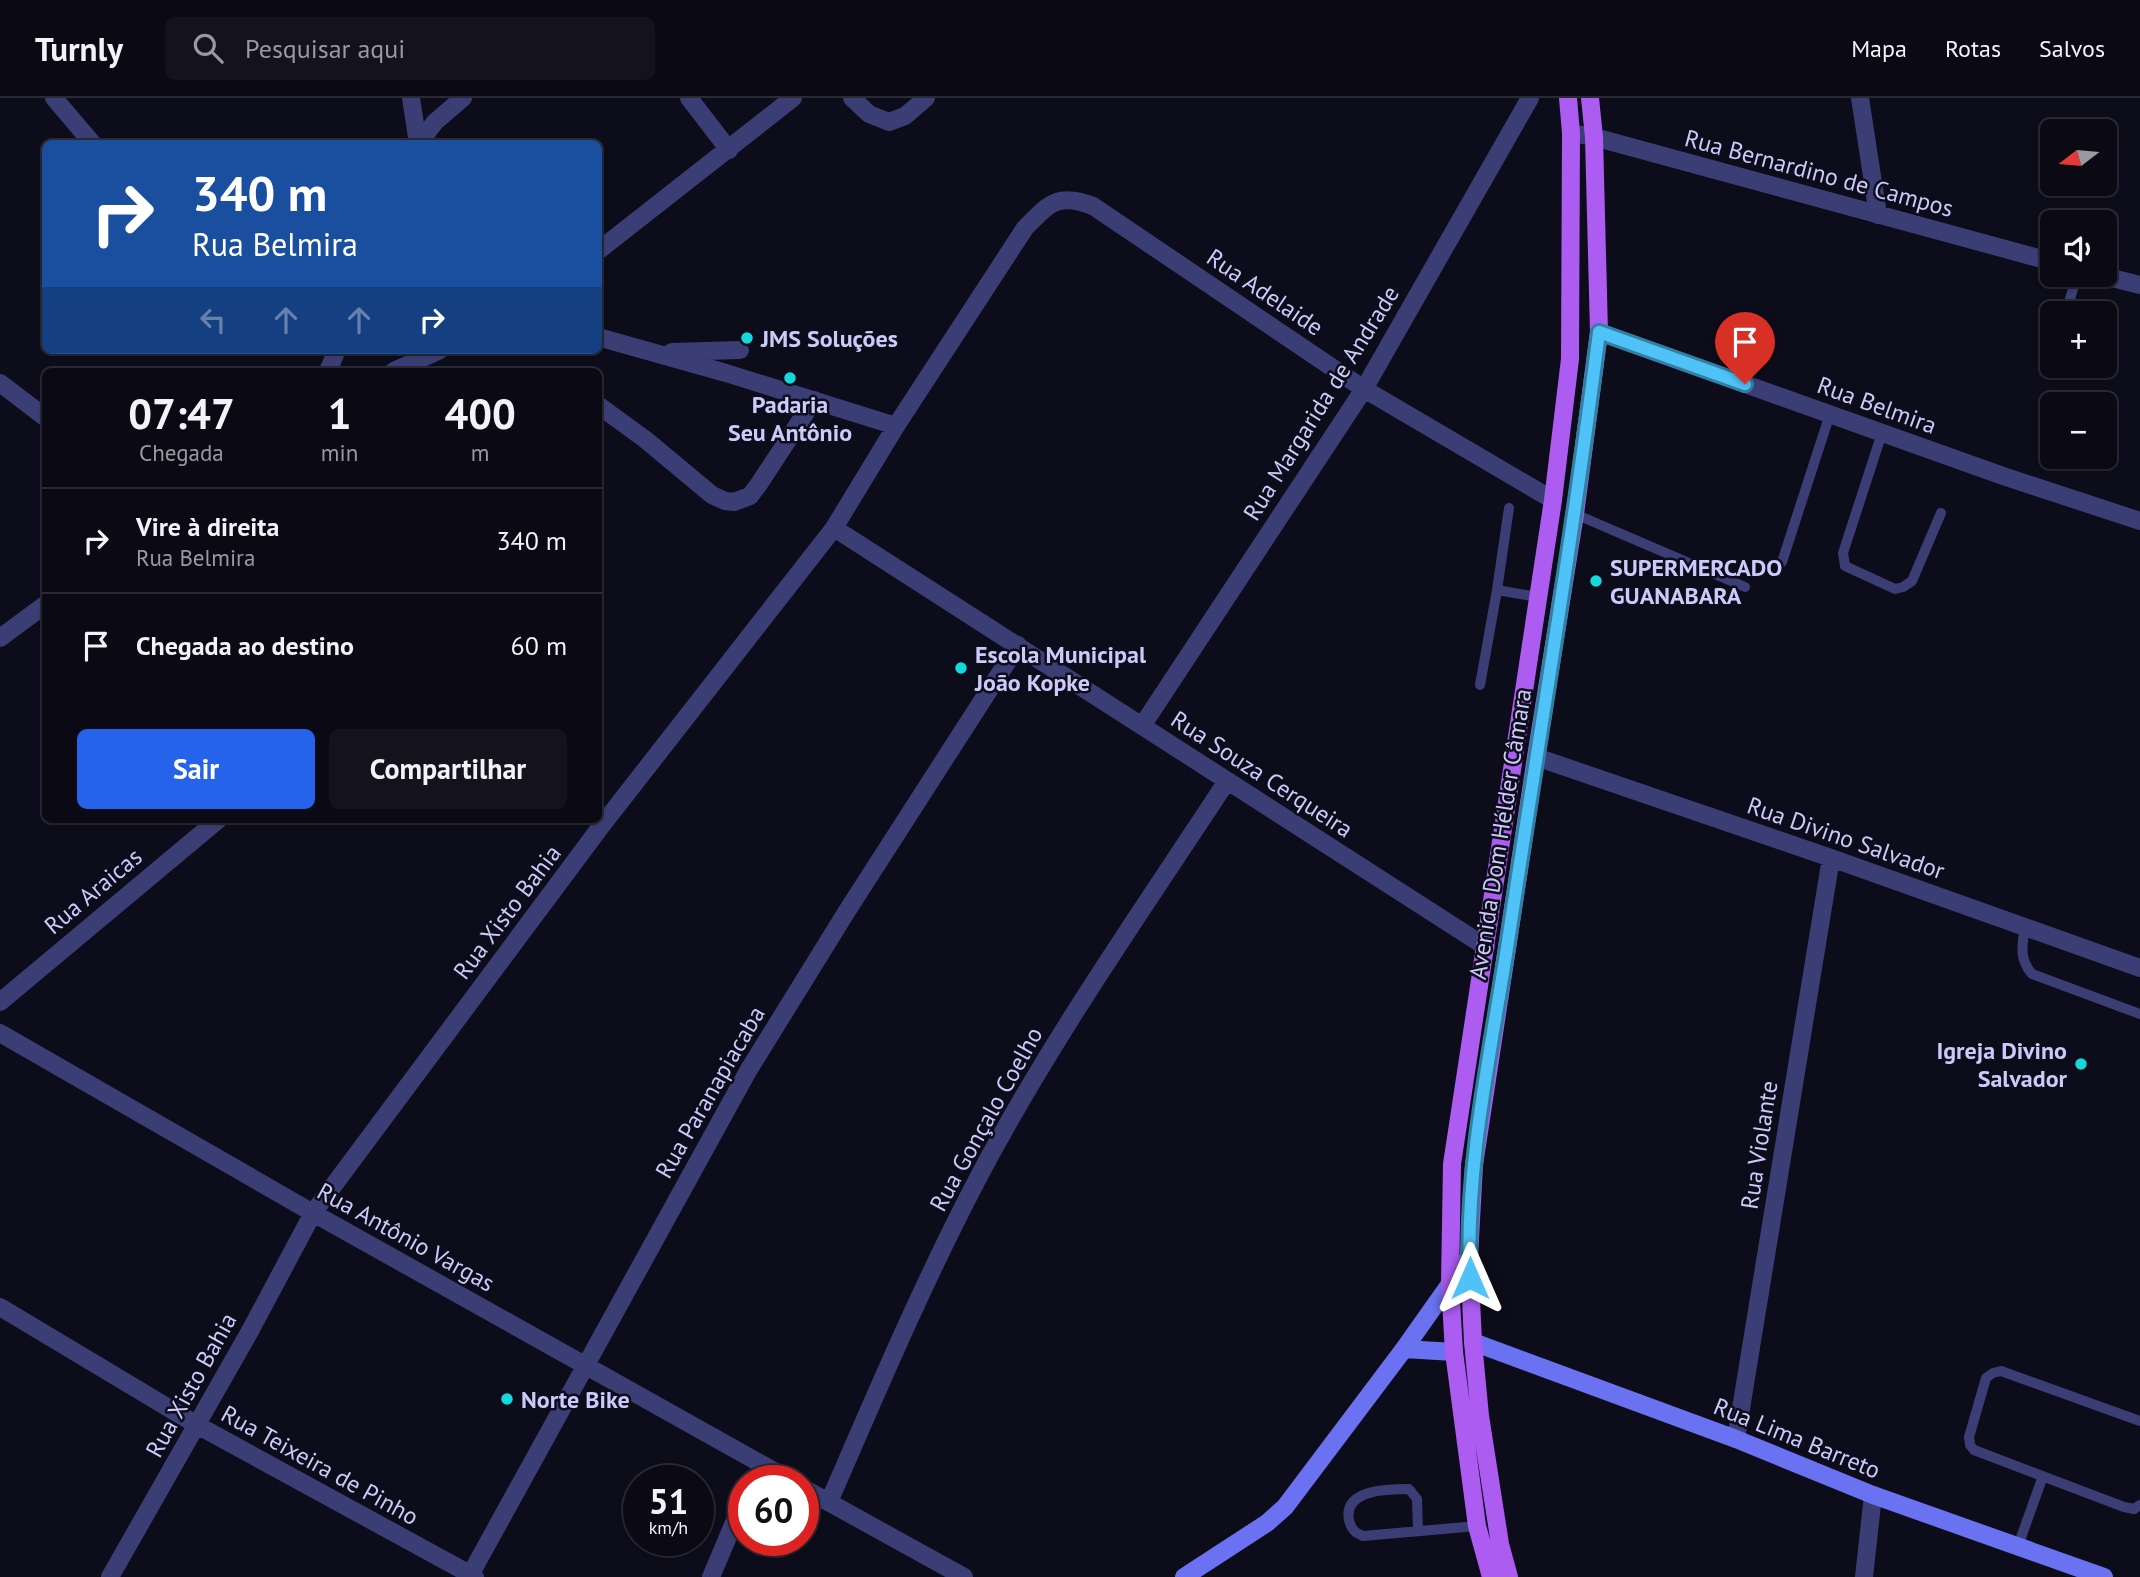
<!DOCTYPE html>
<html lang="pt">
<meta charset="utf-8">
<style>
body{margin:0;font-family:"PT Sans",sans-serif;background:#13121d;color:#f1f3f6;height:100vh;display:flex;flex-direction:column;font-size:26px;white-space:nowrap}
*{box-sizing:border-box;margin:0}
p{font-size:23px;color:#999aa0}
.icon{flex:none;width:38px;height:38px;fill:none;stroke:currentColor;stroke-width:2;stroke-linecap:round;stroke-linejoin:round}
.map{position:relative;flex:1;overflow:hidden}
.panel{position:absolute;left:42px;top:270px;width:560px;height:455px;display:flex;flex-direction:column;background:#0a0914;border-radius:10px;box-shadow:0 2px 5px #0004,0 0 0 2px #2a2a34}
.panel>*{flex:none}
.banner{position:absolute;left:42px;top:42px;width:560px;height:214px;border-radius:10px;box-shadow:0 2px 5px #0004,0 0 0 2px #2a2a34;background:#1a4fa0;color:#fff;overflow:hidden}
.needle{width:46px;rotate:254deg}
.buttons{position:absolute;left:2040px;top:21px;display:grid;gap:14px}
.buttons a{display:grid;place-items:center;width:77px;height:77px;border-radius:10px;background:#0a0914;box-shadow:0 2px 5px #0004,0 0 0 2px #2a2a34;font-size:35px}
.speed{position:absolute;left:623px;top:1367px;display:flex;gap:14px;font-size:35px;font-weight:700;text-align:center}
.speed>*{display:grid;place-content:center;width:91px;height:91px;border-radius:50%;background:#0a0914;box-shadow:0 2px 5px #0004,0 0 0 2px #2a2a34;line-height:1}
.speed small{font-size:18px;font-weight:400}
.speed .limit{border:10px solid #d22;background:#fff;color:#111}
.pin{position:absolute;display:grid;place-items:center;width:60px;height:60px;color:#fff;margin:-72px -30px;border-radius:50% 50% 50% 0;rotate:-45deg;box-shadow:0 0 7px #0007}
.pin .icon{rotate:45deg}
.me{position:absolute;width:77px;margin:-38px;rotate:0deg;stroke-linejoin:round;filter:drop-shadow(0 0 5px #0008)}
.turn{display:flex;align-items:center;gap:24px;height:147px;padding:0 35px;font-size:32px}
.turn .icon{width:91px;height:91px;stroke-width:2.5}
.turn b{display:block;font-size:49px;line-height:60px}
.lanes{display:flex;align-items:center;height:66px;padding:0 35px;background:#0003;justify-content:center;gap:35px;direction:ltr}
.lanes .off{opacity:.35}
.eta{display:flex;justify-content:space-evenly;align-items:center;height:119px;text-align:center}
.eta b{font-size:42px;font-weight:800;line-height:49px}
.action{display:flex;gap:14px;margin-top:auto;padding:14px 35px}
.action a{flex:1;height:80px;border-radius:10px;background:#2563eb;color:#fff;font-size:28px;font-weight:800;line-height:80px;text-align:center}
.action a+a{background:#13121d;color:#f1f3f6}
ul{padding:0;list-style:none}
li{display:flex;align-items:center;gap:21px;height:105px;padding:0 35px;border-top:2px solid #2a2a34}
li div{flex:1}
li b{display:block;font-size:26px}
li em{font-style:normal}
header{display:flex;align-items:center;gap:42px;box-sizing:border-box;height:98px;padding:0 35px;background:#0a0914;border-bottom:2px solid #2a2a34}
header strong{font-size:33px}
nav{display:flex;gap:38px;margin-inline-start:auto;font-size:24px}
.search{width:490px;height:63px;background:#13121d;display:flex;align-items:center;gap:18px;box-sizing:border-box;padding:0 24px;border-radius:10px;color:#999aa0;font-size:26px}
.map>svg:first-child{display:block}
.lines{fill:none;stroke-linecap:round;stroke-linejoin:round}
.lane{stroke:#3b3e75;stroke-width:10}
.street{stroke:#3b3e75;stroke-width:18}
.secondary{stroke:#6a72f1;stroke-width:18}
.primary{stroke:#ac5cf0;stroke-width:18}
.route-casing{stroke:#337fa1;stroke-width:18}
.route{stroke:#4fc3f7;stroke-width:12}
.poi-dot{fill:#15d8db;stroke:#0d0c1a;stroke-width:2.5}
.labels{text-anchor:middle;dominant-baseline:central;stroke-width:5;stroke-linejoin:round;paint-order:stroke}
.street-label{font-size:24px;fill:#cccafa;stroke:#0d0c1a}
.poi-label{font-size:24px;font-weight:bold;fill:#cccafa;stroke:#0d0c1a;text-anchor:start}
</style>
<header>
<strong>Turnly</strong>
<div class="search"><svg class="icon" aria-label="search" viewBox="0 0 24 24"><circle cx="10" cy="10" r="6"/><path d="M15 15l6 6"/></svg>Pesquisar aqui</div>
<nav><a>Mapa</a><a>Rotas</a><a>Salvos</a></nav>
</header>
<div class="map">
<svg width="2140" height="1479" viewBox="0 0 2140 1479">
<rect width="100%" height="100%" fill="#0d0c1a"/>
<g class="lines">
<!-- lane -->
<path class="lane" d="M2066,215l11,-38
M2048,276l5,-15
M1882,335l-39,120 2,13 50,23 8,-2 9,-6 29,-68
M1575,416l170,73
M1782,464l48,-148
M1497,492l41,7
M1480,587l17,-95 12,-82
M2025,829c-3,18 -6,32 7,47l108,40
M2140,1323l-139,-50 -8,2 -7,5 -17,59 1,8 4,5 150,57 10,2 6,-4
M1418,1433l-1,-32 -8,-10c-20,0 -66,0 -60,31 2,9 6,13 14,16l114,-10
M2018,1448l25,-70"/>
<!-- street -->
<path class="street" d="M54,0l39,46
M411,0l7,46
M689,0l40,52
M852,0l17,16 20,8 16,-6 21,-18
M1860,0l18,117
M1571,35l23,4 459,125
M418,46l17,-22 28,-24
M598,153l195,-153
M2100,177l40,10
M1599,234l407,145 134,44
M598,239l128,36 170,53
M672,254l68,-2
M328,273l9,-21
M394,273l46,-21
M0,285l46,35
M598,307l48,35 66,55 13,6 9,1 16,-6 9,-12 55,-84
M834,430l652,419
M0,540l46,-34
M1142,628l222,-337 166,-291
M1536,659l295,101 309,110
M0,904l219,-183
M0,935l313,180 477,267
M0,1209l197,118 278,152
M1736,1341l95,-581
M803,1390l161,89
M829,1404c47,-108 93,-217 148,-322 73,-139 164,-268 250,-399
M110,1479l140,-246 63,-118 286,-384 235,-301 62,-102 129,-198c24,-24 32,-36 68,-22l271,183 189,111
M469,1479l279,-506 99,-160 171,-266
M711,1479l33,-78
M1864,1479l9,-82"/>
<!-- secondary -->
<path class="secondary" d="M1473,1244l263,97 137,56 231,82
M1404,1251l50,3
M1184,1479l83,-54 18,-16 119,-158 65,-92"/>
<!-- primary -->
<path class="primary" d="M1491,1479l-14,-51 -23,-174 -4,-68 2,-120 101,-664 17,-141 1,-226 -3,-35
M1509,1479l-9,-33 -20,-128 -7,-74 -4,-85 5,-92 62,-408 39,-243 24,-182 -5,-195 -4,-39"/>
</g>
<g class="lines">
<defs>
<path id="route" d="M1470,1180c-5,-109 20,-222 37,-330 31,-205 66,-410 92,-616l146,52"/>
</defs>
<!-- route casing -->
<use href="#route" class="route-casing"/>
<!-- route -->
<use href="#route" class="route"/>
</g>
<!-- markers -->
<g class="poi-dot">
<circle cx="747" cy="240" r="7"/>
<circle cx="790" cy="280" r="7"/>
<circle cx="1596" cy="483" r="7"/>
<circle cx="961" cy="570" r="7"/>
<circle cx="2081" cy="966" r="7"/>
<circle cx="507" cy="1301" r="7"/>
</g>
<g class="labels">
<!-- street labels -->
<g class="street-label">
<text transform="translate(1819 75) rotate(15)">Rua Bernardino de Campos</text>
<text transform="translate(1265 194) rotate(34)">Rua Adelaide</text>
<text transform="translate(1321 305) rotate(-58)">Rua Margarida de Andrade</text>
<text transform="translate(1877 307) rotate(20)">Rua Belmira</text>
<text transform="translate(1262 676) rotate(33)">Rua Souza Cerqueira</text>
<text transform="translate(1500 736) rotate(-81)">Avenida Dom Hélder Câmara</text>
<text transform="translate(1846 740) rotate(19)">Rua Divino Salvador</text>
<text transform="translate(93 793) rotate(-40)">Rua Araicas</text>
<text transform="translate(507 814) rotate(-53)">Rua Xisto Bahia</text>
<text transform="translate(710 994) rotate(-60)">Rua Paranapiacaba</text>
<text transform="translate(986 1021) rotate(-61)">Rua Gonçalo Coelho</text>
<text transform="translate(1759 1047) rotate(-81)">Rua Violante</text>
<text transform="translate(406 1139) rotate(29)">Rua Antônio Vargas</text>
<text transform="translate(191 1287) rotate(-61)">Rua Xisto Bahia</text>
<text transform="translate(1797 1340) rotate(22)">Rua Lima Barreto</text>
<text transform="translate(320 1367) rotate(29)">Rua Teixeira de Pinho</text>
</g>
<!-- poi labels -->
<g class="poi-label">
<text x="761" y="240">JMS Soluções</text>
<text x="790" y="306" text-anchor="middle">Padaria<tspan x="790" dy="28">Seu Antônio</tspan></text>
<text x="1610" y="469">SUPERMERCADO<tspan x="1610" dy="28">GUANABARA</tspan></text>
<text x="975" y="556">Escola Municipal<tspan x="975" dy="28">João Kopke</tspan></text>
<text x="2067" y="952" text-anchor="end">Igreja Divino<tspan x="2067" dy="28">Salvador</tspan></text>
<text x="521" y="1301">Norte Bike</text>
</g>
</g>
</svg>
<div class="buttons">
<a><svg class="needle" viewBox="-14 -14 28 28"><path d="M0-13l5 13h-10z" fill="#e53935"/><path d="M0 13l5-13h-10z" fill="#999aa0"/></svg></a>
<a><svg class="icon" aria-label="sound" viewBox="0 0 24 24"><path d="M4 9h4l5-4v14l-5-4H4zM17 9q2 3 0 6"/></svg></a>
<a>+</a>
<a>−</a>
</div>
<div class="speed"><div>51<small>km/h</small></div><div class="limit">60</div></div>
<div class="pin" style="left:1745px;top:286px;background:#d93025"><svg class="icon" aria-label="arrive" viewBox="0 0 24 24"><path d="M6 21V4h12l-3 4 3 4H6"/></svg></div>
<svg class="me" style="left:1470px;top:1180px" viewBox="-20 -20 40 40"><path d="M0-17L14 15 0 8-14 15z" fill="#4fc3f7" stroke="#fff" stroke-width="4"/></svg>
<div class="banner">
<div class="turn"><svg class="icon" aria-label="right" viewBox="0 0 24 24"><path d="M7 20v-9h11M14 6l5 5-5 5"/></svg><div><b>340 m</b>Rua Belmira</div></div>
<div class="lanes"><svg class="icon off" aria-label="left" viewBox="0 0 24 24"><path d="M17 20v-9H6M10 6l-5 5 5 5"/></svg><svg class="icon off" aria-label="ahead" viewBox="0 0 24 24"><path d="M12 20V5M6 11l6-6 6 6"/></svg><svg class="icon off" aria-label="ahead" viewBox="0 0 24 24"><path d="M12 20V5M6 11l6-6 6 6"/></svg><svg class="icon" aria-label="right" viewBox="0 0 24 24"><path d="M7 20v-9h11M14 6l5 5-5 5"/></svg></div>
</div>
<section class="panel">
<div class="eta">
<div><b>07:47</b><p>Chegada</p></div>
<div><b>1</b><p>min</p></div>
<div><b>400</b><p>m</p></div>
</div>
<ul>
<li><svg class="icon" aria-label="right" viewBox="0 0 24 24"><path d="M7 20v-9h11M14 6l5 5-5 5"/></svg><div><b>Vire à direita</b><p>Rua Belmira</p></div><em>340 m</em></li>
<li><svg class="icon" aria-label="arrive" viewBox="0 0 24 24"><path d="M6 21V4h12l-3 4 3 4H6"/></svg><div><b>Chegada ao destino</b></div><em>60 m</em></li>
</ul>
<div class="action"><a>Sair</a><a>Compartilhar</a></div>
</section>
</div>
